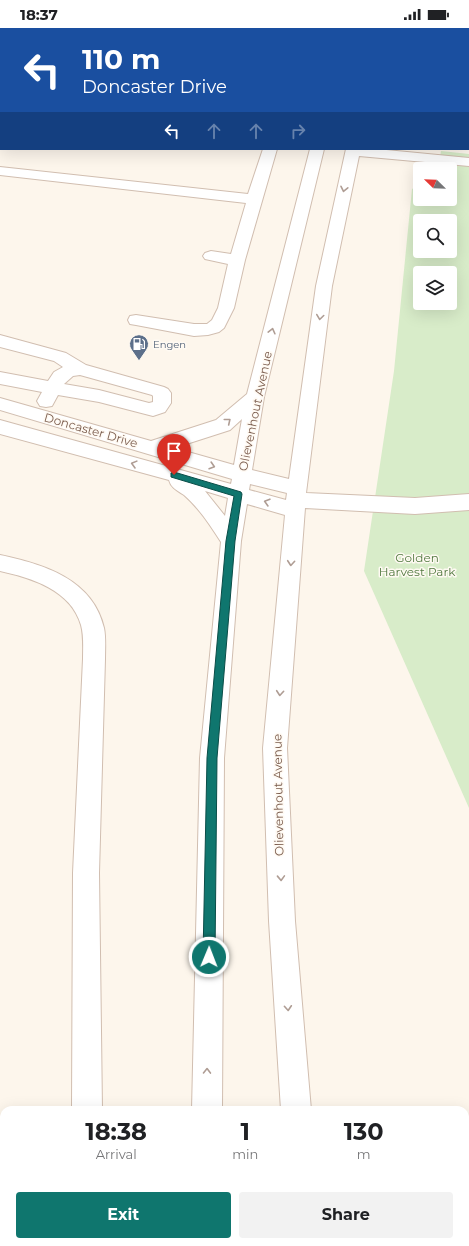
<!DOCTYPE html>
<style>
body{margin:0;font-family:Montserrat,sans-serif;background:#f2f2f2;color:#202124;height:100vh;display:flex;flex-direction:column;font-size:15px;white-space:nowrap}
*{box-sizing:border-box;margin:0}
p{font-size:13px;color:#757577}
.icon{flex:none;width:22px;height:22px;fill:none;stroke:currentColor;stroke-width:2;stroke-linecap:round;stroke-linejoin:round}
.map{position:relative;flex:1;overflow:hidden}
.details{position:absolute;left:0px;top:1078px;width:469px;height:140px;display:flex;flex-direction:column;background:#fff;border-radius:12px 12px 0 0;box-shadow:0 4px 16px #0002}
.details>*{flex:none}
.banner{position:absolute;left:0px;top:0px;width:469px;height:122px;box-shadow:0 4px 16px #0002;background:#1a4fa0;color:#fff;overflow:hidden}
.needle{width:26px;rotate:293deg}
.tools{position:absolute;left:413px;top:134px;display:grid;gap:8px}
.tools a{display:grid;place-items:center;width:44px;height:44px;border-radius:4px;background:#fff;box-shadow:0 4px 16px #0002;font-size:20px}
.pin{position:absolute;display:grid;place-items:center;width:34px;height:34px;color:#fff;margin:-41px -17px;border-radius:50% 50% 50% 0;rotate:-45deg;box-shadow:0 0 4px #0007}
.pin .icon{rotate:45deg}
.me{position:absolute;width:44px;margin:-22px;rotate:1deg;stroke-linejoin:round;filter:drop-shadow(0 0 3px #0008)}
.turn{display:flex;align-items:center;gap:14px;height:84px;padding:0 16px;font-size:18px}
.turn .icon{width:52px;height:52px;stroke-width:2.5}
.turn b{display:block;font-size:28px;line-height:34px}
.lanes{display:flex;align-items:center;height:38px;padding:0 16px;background:#0003;justify-content:center;gap:20px;direction:ltr}
.lanes .off{opacity:.35}
.eta{display:flex;justify-content:space-evenly;align-items:center;height:68px;text-align:center}
.eta b{font-size:24px;font-weight:700;line-height:28px}
.action{display:flex;gap:8px;margin-top:auto;padding:8px 16px}
.action a{flex:1;height:46px;border-radius:4px;background:#0f766e;color:#fff;font-size:16px;font-weight:700;line-height:46px;text-align:center}
.action a+a{background:#f2f2f2;color:#202124}
.status{display:flex;justify-content:space-between;align-items:center;height:28px;padding:0 20px;background:#fff;direction:ltr}
.status svg{height:11px;fill:currentColor}
.map>svg:first-child{display:block}
.green{fill:#d8ecc9;fill-rule:evenodd}
.lines{fill:none;stroke-linecap:round;stroke-linejoin:round}
.minor-casing{stroke:#d1beb0;stroke-width:2}
.minor{fill:#fff;fill-rule:evenodd}
.oneway{stroke:#af9d94}
.route{fill:#0f766e;stroke:#0a4d48}
.labels{text-anchor:middle;dominant-baseline:central;stroke-width:3;stroke-linejoin:round;paint-order:stroke}
.far-service-label{font-size:10px;fill:#4e5e75;stroke:#fffaf3;text-anchor:start}
.street-label{font-size:12px;fill:#7a5c4d;stroke:#fffaf3}
.park-label{font-size:12px;fill:#537a41;stroke:#fffaf3}
</style>
<div class="status"><b>18:37</b><svg viewBox="0 0 49 12"><path d="M0 12V9h3v3zM5 12V6h3v6zM10 12V3h3v9zM15 12V0h3v12zM26 1h20v11H26zM47 4h2v5h-2z"/></svg></div>
<div class="map">
<svg width="469" height="1218" viewBox="0 0 469 1218">
<rect width="100%" height="100%" fill="#fdf6ec"/>
<!-- green -->
<path class="green" d="M441,123l28,3v654l-105,-237 30,-200 18,-182 8,-4v14h30v-30h-12zM420,193h30v30h-30zM420,245h30v30h-30z"/>
<g class="lines">
<defs>
<path id="minor" d="M1,10v9l-1,1v-9z
M468,55h1v8h-1z
M0,83h1v8h-1z
M263,121h14l-32,111 -11,48 -10,20 -5,4 -11,3 -14,1 -58,-11 -6,-1 -2,-4 2,-4 6,-1 58,9h13l5,-4 6,-12 10,-44 -23,-5 -2,-3 2,-3 6,-2 20,3 15,-51 -246,-28v-8l248,27z
M310,121h14l-60,248 -12,73 37,9 27,-193 30,-137h30l93,9v8l-110,-10 -27,130 -26,207 109,5 54,-4v16l-54,4 -110,-6 -18,240 8,173 16,189h-30l-12,-189 -6,-173 22,-233 -38,-11 -6,37 -17,217 -2,352h-30l8,-352 21,-216c-11,-17 -22,-34 -37,-47 -6,-4 -13,-7 -15,-15l-169,-46v-14l231,64 1,-5 -232,-69v-12l151,43 65,-21 31,-26zM242,391l-8,46 -60,-17 56,-18zM250,456l37,9 -1,7 -37,-10zM205,463l23,7 -3,18z
M0,307l66,18 20,12 78,22 4,2 3,4v10l-6,9 -12,4 -54,-14 -41,-7 -6,11 -6,1 -6,-1 -3,-5 5,-9 -42,-8v-12l48,9 6,-9 9,-5 -9,-6 -54,-14zM80,347l72,20 1,1v6l-4,1 -50,-13 -35,-6 9,-8z
M0,527c43,9 93,24 104,73 2,10 1,21 1,31l-6,214 3,237h-30l1,-237 10,-214c0,-11 1,-23 -2,-34 -10,-35 -49,-47 -81,-54z
M71,1214h32v4h-32z
M194,1214h32v4h-32z
M293,1214h32v4h-32z"/>
</defs>
<!-- minor casing -->
<use href="#minor" class="minor-casing"/>
<!-- minor -->
<use href="#minor" class="minor"/>
</g>
<!-- one-way arrows -->
<defs><path id="oneway-chevron" d="M-2-3.5L2.5 0L-2 3.5" fill="none" stroke-width="1.6" stroke-linecap="round" stroke-linejoin="round"/></defs>
<g class="oneway">
<use href="#oneway-chevron" transform="translate(344 161) rotate(102)"/>
<use href="#oneway-chevron" transform="translate(320 289) rotate(98)"/>
<use href="#oneway-chevron" transform="translate(272 303) rotate(-76)"/>
<use href="#oneway-chevron" transform="translate(228 393) rotate(-39)"/>
<use href="#oneway-chevron" transform="translate(134 436) rotate(-165)"/>
<use href="#oneway-chevron" transform="translate(212 438) rotate(17)"/>
<use href="#oneway-chevron" transform="translate(267 474) rotate(-164)"/>
<use href="#oneway-chevron" transform="translate(291 535) rotate(95)"/>
<use href="#oneway-chevron" transform="translate(280 665) rotate(95)"/>
<use href="#oneway-chevron" transform="translate(281 850) rotate(88)"/>
<use href="#oneway-chevron" transform="translate(288 980) rotate(86)"/>
<use href="#oneway-chevron" transform="translate(207 1043) rotate(-89)"/>
</g>
<!-- route -->
<path class="route" d="M174,444l67,20 1,2 -7,47 -18,217 -2,199 -2,4 -4,1 -4,-1 -2,-4 4,-199 19,-217 8,-45 -63,-19v-4z"/>
<!-- icons -->
<defs>
<symbol id="fuel-pin" viewBox="-11 -11 22 30"><path d="M0 17L-7.5 6A9.5 9.5 0 1 1 7.5 6Z" fill="#5c6f8a" stroke="#fffaf3"/><path d="M-5.5-6h7V0h2V4h1.3V-2.5L3-4.5l.8-.8L6-3V5H2.5V1h-1V6h-7ZM-4.2-4.7v3.2H.2V-4.7Z" fill="#fff"/></symbol>
</defs>
<g fill-rule="evenodd">
<use href="#fuel-pin" x="128" y="305" width="22" height="30"/>
</g>
<g class="labels">
<!-- far-service labels -->
<g class="far-service-label">
<text x="153" y="316">Engen</text>
</g>
<!-- street labels -->
<g class="street-label">
<text transform="translate(255 383) rotate(-78)">Olievenhout Avenue</text>
<text transform="translate(91 402) rotate(16)">Doncaster Drive</text>
<text transform="translate(278 767) rotate(-91)">Olievenhout Avenue</text>
</g>
<!-- park labels -->
<g class="park-label">
<text x="417" y="529">Golden<tspan x="417" dy="14">Harvest Park</tspan></text>
</g>
</g>
</svg>
<div class="tools">
<a><svg class="needle" viewBox="-14 -14 28 28"><path d="M0-13l5 13h-10z" fill="#e53935"/><path d="M0 13l5-13h-10z" fill="#757577"/></svg></a>
<a><svg class="icon" aria-label="search" viewBox="0 0 24 24"><circle cx="10" cy="10" r="6"/><path d="M15 15l6 6"/></svg></a>
<a><svg class="icon" aria-label="layers" viewBox="0 0 24 24"><path d="M12 4l9 5-9 5-9-5zM3 14l9 5 9-5"/></svg></a>
</div>
<div class="pin" style="left:174px;top:447px;background:#d93025"><svg class="icon" aria-label="arrive" viewBox="0 0 24 24"><path d="M6 21V4h12l-3 4 3 4H6"/></svg></div>
<svg class="me" style="left:209px;top:929px" viewBox="-20 -20 40 40"><circle r="17" fill="#0f766e" stroke="#fff" stroke-width="3"/><path d="M0-11L8 9 0 5-8 9z" fill="#fff"/></svg>
<div class="banner">
<div class="turn"><svg class="icon" aria-label="left" viewBox="0 0 24 24"><path d="M17 20v-9H6M10 6l-5 5 5 5"/></svg><div><b>110 m</b>Doncaster Drive</div></div>
<div class="lanes"><svg class="icon" aria-label="left" viewBox="0 0 24 24"><path d="M17 20v-9H6M10 6l-5 5 5 5"/></svg><svg class="icon off" aria-label="ahead" viewBox="0 0 24 24"><path d="M12 20V5M6 11l6-6 6 6"/></svg><svg class="icon off" aria-label="ahead" viewBox="0 0 24 24"><path d="M12 20V5M6 11l6-6 6 6"/></svg><svg class="icon off" aria-label="right" viewBox="0 0 24 24"><path d="M7 20v-9h11M14 6l5 5-5 5"/></svg></div>
</div>
<section class="details">
<div class="eta">
<div><b>18:38</b><p>Arrival</p></div>
<div><b>1</b><p>min</p></div>
<div><b>130</b><p>m</p></div>
</div>
<div class="action"><a>Exit</a><a>Share</a></div>
</section>
</div>
